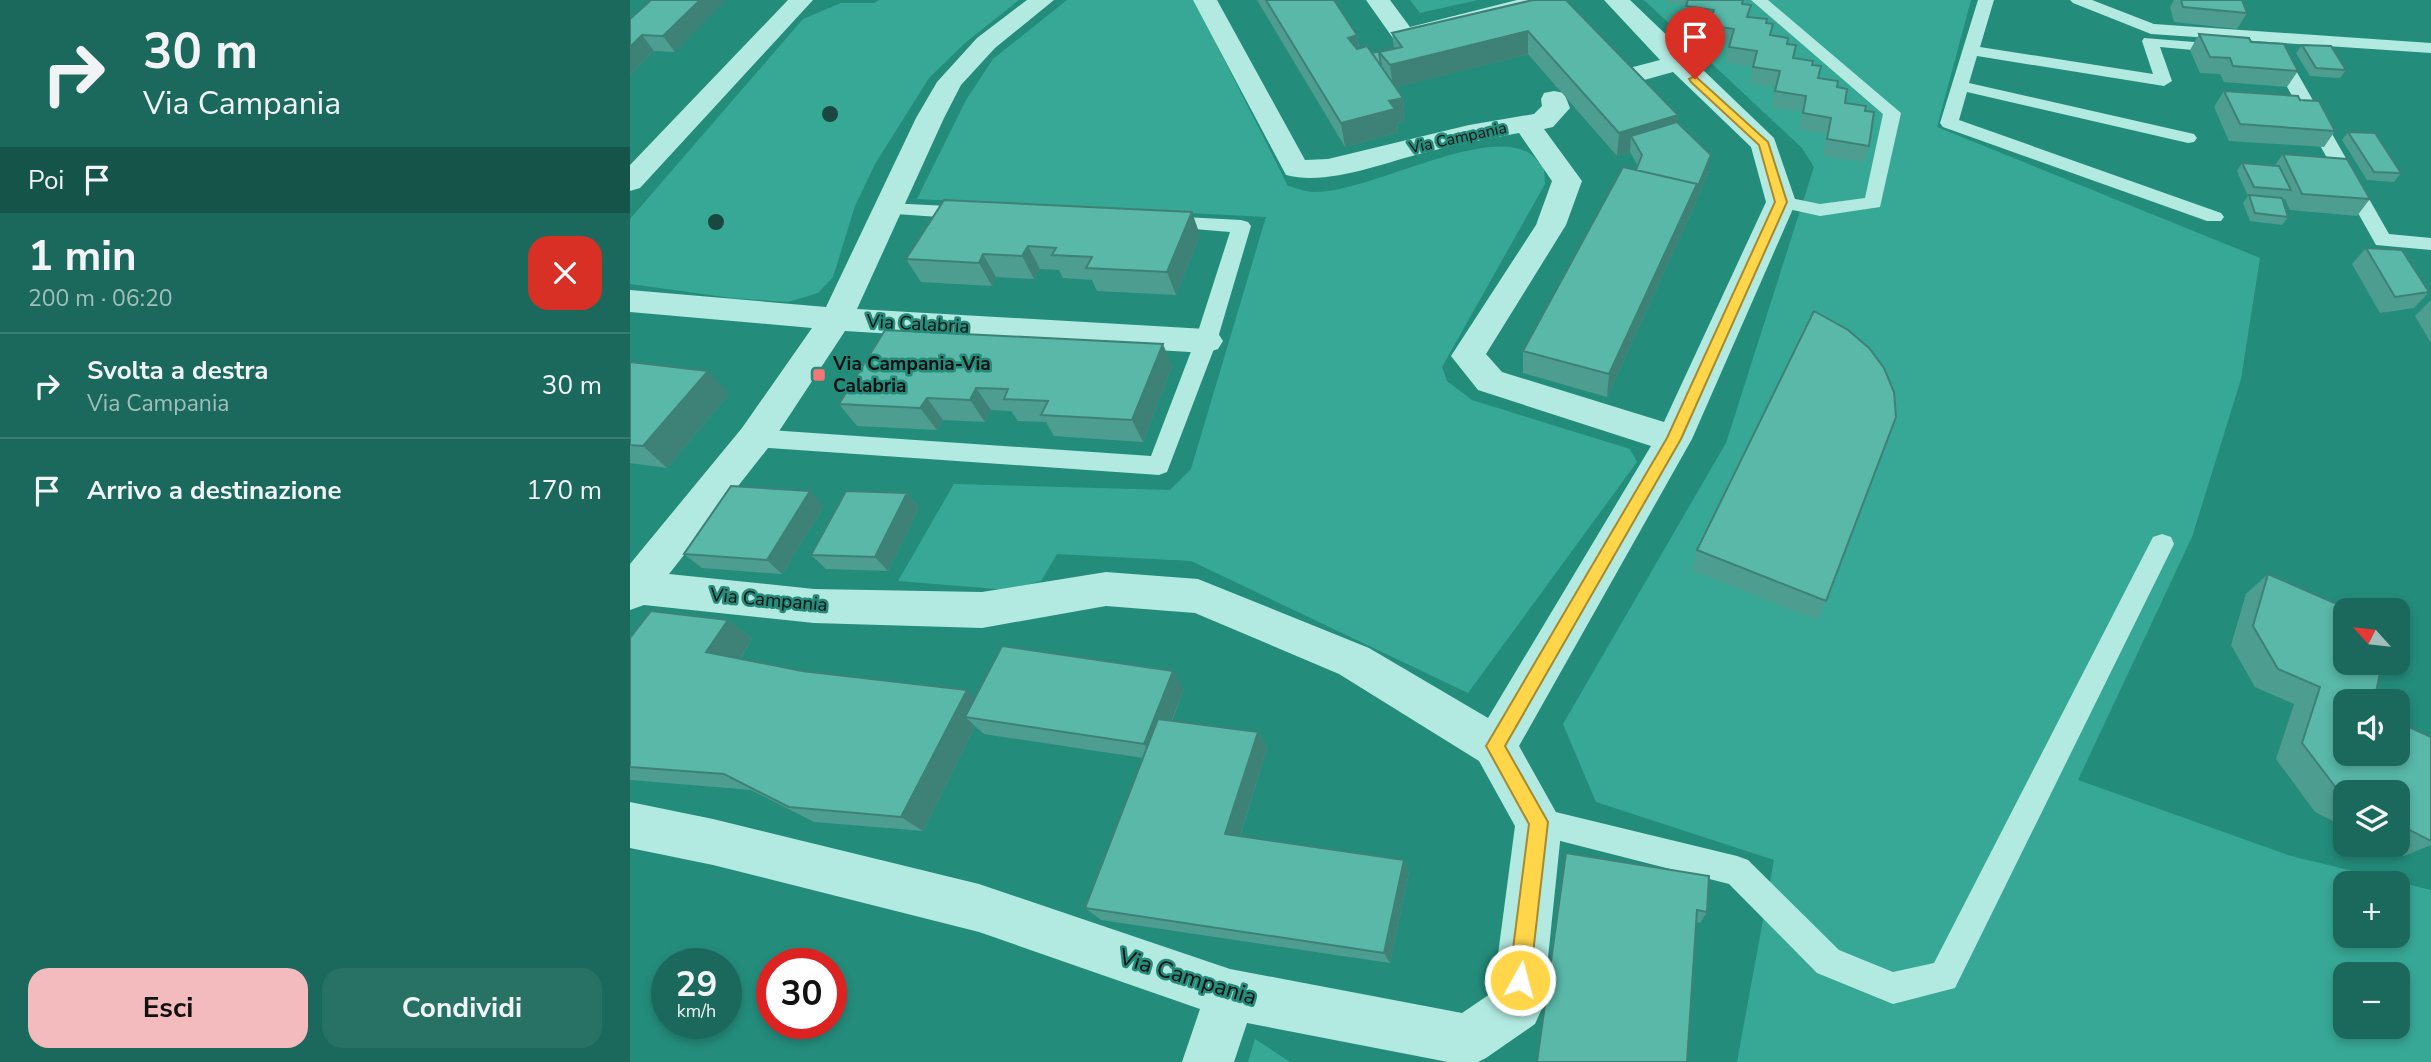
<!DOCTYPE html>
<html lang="it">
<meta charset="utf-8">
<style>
body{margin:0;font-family:"Nunito Sans",sans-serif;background:#287165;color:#f1f3f6;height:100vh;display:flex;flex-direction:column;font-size:26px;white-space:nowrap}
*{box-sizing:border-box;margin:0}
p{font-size:23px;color:#a0bfbb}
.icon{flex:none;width:38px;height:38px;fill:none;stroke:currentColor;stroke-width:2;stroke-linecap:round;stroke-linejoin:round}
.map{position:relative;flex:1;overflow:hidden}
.details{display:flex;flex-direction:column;background:#1b695c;width:630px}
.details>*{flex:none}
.banner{background:#1b695c;color:#f1f3f6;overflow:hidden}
.needle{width:46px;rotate:297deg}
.buttons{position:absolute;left:1703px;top:598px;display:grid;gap:14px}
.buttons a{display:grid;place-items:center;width:77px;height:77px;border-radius:14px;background:#1b695c;box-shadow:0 4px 10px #0003;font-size:35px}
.speed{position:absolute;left:21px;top:948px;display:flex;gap:14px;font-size:35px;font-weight:700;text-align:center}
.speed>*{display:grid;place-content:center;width:91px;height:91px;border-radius:50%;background:#1b695c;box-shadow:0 4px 10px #0003;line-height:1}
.speed small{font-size:18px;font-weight:400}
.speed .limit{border:10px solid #d22;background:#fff;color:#111}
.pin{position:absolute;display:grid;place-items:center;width:60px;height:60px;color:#fff;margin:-72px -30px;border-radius:50% 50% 50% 0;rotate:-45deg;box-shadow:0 0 7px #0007}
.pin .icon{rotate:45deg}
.me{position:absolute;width:77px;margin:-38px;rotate:7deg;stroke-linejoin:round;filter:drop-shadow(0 0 5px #0008)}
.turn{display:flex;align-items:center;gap:24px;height:147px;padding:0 28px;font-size:32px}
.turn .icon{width:91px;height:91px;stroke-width:2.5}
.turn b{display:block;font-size:49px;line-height:60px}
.then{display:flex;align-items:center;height:66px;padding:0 28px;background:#0003;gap:14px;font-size:26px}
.round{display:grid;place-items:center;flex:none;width:74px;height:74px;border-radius:21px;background:#287165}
.headline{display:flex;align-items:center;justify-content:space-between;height:119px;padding:0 28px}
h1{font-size:42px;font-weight:700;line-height:52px}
.button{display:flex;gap:14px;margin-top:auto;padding:14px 28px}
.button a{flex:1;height:80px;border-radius:21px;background:#f3bbbd;color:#111;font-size:28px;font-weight:700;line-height:80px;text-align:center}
.button a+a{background:#287165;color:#f1f3f6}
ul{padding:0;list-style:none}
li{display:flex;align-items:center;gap:21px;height:105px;padding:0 28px;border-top:2px solid #397c72}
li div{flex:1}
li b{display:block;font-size:26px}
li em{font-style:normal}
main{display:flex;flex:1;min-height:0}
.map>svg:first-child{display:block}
.green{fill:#38a896;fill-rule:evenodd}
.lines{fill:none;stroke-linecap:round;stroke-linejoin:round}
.lane{fill:#b2eae1;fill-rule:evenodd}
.street{fill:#b2eae1;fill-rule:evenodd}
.tree{fill:#1a4841}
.wall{fill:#4d9e90}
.shaded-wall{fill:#3e8176}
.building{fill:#59b8a8;stroke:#3e8176;stroke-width:2}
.route{fill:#ffd54a;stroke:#a68a30;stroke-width:2}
.poi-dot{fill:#f57677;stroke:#248c7b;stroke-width:2.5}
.labels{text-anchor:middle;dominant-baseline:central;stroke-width:5;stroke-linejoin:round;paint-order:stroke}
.far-street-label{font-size:16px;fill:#111;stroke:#248c7b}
.street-label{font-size:19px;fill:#111;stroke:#248c7b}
.poi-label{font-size:19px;font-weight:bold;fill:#111;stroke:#248c7b;text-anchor:start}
.near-street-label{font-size:23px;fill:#111;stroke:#248c7b}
</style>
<main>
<section class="details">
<div class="banner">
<div class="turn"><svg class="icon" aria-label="right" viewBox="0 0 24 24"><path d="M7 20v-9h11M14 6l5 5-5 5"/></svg><div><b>30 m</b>Via Campania</div></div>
<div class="then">Poi<svg class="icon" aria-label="arrive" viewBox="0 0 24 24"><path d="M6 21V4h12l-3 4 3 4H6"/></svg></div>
</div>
<div class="headline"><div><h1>1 min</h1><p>200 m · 06:20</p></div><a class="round" style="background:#d93025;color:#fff"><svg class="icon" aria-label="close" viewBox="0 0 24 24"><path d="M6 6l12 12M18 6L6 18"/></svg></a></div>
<ul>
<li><svg class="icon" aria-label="right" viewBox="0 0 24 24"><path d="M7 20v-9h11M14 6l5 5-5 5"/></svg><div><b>Svolta a destra</b><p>Via Campania</p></div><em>30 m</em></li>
<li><svg class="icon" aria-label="arrive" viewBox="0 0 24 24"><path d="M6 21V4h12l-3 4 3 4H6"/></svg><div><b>Arrivo a destinazione</b></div><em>170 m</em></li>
</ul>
<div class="button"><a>Esci</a><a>Condividi</a></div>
</section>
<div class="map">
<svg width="1801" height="1062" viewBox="0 0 1801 1062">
<rect width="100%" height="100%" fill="#248c7b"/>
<!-- green -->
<path class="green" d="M249,0h140l-54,43 -36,35 -54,86 -20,42 -22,71 -15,16 -30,9 -56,-4 -102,-14v-65l173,-200 38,-16h33z
M437,0h127l94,186c8,2 18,6 26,6 55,1 169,-66 215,-39 5,3 10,10 15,15l1,16 -103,183 5,14 25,19 158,49 7,13 -169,231 -277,-132 -134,-7 -16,27 -32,9 -111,-9 56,-97 216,6 21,-21 75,-252 -349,-18 49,-99 27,-41z
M780,0h68l-58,13z
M1014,0h327l-34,127 323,131 -19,121 -49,158 -114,243 213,76 140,34v172h-694l37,-202 -178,-58 -33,-78 163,-281 88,-276 -12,-19zM1715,884h53v52h-53zM1715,975h53v52h-53z
M625,1039l35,23h-42z"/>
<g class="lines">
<!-- lane -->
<path class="lane" d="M1121,0h17l133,113 -21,94 -60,9 -46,-10 -2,-4 9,-6 39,8 45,-6 18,-84z
M1348,0h16l-14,47 173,27 -11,-33 2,-3 88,7 2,3 -8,5 -66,-6 12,34 -8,5 -187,-30 -8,27 225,51 3,4 -3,4 -6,1 -221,-51 -8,28 262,93 3,4 -3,4h-14l-264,-94 -3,-4z
M1440,0h22l62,24 277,19v10l-280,-19 -78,-31z
M1648,48l8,5 103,181 42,4v12l-55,-5 -108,-192z
M258,203l80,4 7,2 3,4 -3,4 -7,2 -87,-6 -2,-4 2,-4z
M535,216l76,4 7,2 3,4 -34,115 -50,131 -8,3 -404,-28 -8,-3 -3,-6 3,-6 8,-3 396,27 44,-115 35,-109 -72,-6 -3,-4 3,-4z
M1532,534l9,3 3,7 -219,444 -62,16 -76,-31 -88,-89 -200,-51 -5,-10 5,-10 10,-5 198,48 11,4 91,90 54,22 41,-9 219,-426z"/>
<!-- street -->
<path class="street" d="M158,0h25l-173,188 -10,3v-26z
M397,0h27l-59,48 -34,37 -17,33 -87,191 349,20 12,4 5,8 -5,8 -12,4 -361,-22 -77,117 -99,126 145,15 168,3 124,-20 92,7 171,69 119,70 163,-272 -173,-56 -27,-34 85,-131 16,-44 -33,-48c-33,6 -64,12 -96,20 -40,10 -96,33 -137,22l-93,-175h24l88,160 23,-1 141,-34 65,-11 8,-8 -1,-7 3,-6 10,-2 10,2 6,15 -17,19 -9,2 38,52 -16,44 -80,129 16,18 162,50 102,-220 -15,-55 -78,-75 -54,15 -9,-2 -4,-6 4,-6 50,-13 -56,-60h26l144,138 22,64 -104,237 -173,307 43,77 -19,183 -8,18 -49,34 -8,4h-30l-201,-39 -13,39h-52l18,-53 -221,-77 -266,-67 -83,-17v-46l83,17 266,65 251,85 232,44 31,-21 22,-166 -36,-65 -140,-87 -144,-61 -89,-7 -124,22 -168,-5 -170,-18 -14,5v-46l112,-136 70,-100 -182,-16v-22l196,17 90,-189 21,-36 40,-44z
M736,0h24l20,27 107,-27h41l-3,5 -151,39 -9,-3z"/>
</g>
<!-- trees -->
<g class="tree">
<circle cx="200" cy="114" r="8"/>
<circle cx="86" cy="222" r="8"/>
</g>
<!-- wall -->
<path class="wall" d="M21,0l24,52 -21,-1 -24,24z
M627,0h77l23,35 2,13 13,5 22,-5 -2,-15 141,-33 145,115 -1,7 31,49 -14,36 -87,190 -84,-24v-22l113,-181 2,-4 -8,-14 -13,4 -89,-102 -132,33 7,11 2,23 -8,2 1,9 -53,15z
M1036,0h77v4l6,13 17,6 7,1 -2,12 16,8 6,14 19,7 6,13 19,9 8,16 20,8 4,35 -5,16 -41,-6 4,-22 -28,-5 3,-17 -30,-5 4,-20 -26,-4 3,-16 -27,-4 3,-18 -23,-4 2,-15 -24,-4 3,-17 -21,-3z
M1544,0h68l5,13 -10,16 -63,-7 -4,-15z
M1569,34l52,8 47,29 -11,16 -63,-5 -4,-8 -20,-1 -10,-23z
M1672,45l44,25 -6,8 -30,-2 -14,-23z
M1594,91l76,9 35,31 -11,16 -95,-6 -15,-34z
M1718,132l53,41 -7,9 -27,-2 -25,-40z
M1653,154l87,45 -13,17 -67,-6 -5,-11h-3l6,18 -6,8 -32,-4 -7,-18 5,-7 -11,-25 5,-8 33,2z
M314,200l256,35 -24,60 -79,-4 -5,-11 -29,-2 -4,-8 -19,-1 -6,10 -38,-2 -4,9 -71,-4 -15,-23z
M1736,248l63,44 -15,16 -34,5 -28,-49z
M1801,300v43l-16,-27z
M255,330l287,36 -29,76 -89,-6 -8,-14 -28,-1 -7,-10 -20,-1 -6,12 -42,-2 -6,10 -80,-4 -18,-22z
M0,362l99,32 -62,74 -37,-5z
M277,493l12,15 -31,63 -62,-2 -15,-14z
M194,506l-42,68 -80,-6 -18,-14z
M1067,550l129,51 -9,19 -125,-50z
M1638,574l77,128 86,35v108l-27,11 -23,-11h17v-52h-53v34l-30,-15 -39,-53 18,-55 -39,-17 -24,-42 15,-51z
M98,620l24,19 -12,20 62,12 173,27 209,-9 -12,32 86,11 9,16 -27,88 164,24 5,13 -19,90 -289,-43 -16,-12 58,-150 -159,-24 -9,-8 -52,105 -109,-9 -63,-32 -121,-10v-142z
M936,853l141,59 -7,11 -4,-1z"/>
<!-- shaded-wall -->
<path class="shaded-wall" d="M70,0h26l-51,52 -12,-16z
M898,31v23l-135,34 -3,-24z
M12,35l12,16 -24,24v-28z
M727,35l3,23 -12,-20z
M773,98l2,23 -8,2 1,9 -53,15 -4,-24 48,-22z
M1048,115l-3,23 -44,-2 -1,16 -13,4 2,-23z
M1081,155l-3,16 -14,36 -87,190 2,-23z
M562,212l8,23 -24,60 -9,-23z
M398,246l12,23 -6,10 -12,-23z
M353,254l13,23 -4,9 -13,-23z
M533,344l9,22 -29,76 -11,-22z
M78,371l21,23 -62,74 -24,-22z
M346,388l15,22 -6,12 -15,-22z
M297,398l16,22 -6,10 -17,-22z
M180,491l14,15 -42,68 -15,-14z
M277,493l12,15 -31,63 -13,-14z
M98,620l24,19 -20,32 -26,-19z
M543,671l11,18 -28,71 -12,-16z
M337,690l18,17 -20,10 10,9 -52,105 -22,-14z
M628,732l9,16 -31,100 -11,-14z
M774,860l5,13 -19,90 -6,-10z"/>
<!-- building -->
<path class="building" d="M21,0h49l-37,36 -21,-1 -12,12v-28z
M636,0h68l23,35 -9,3 9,11 10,-3 36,52 -14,3 6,8 -54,14z
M903,0h33l112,115 -59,18 -91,-102 -138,34 -11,-13 23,-5 -10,-14z
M1058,0h55l-1,4 9,1 -4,12 20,2 -1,4 7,1 -3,11 18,3 -1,6 9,1 -3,13 20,3 -1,4 9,1 -3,12 20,3 -1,6 10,2 -2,14 21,3 -1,5 9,1 -5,34 -42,-7 4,-21 -28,-5 3,-17 -31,-5 5,-20 -27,-4 4,-16 -28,-4 5,-18 -25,-4 5,-15 -28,-4z
M1551,0h61l5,13 -64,-6z
M1569,34l50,4 2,4 33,2 14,27 -65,-5 -3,-8 -20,-1z
M1672,45l29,1 15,24 -30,-2z
M764,48l-15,4 2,14 -9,-13z
M1594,91l74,5 2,4 19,1 16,30 -95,-7z
M1047,122l34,33 -15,36 1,-7 -61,-14 6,-15 -11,-19z
M1718,132l27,1 26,40 -27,-1z
M1653,154l64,5 23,40 -68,-5z
M1612,163l37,3 12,24 -37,-3z
M993,167l74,17 -88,190 -86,-23z
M1619,195l33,3 6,19 -33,-4z
M314,200l248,12 -25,60 -81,-4 6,-11 -40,-2 4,-7 -28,-2 -6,10 -39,-2 -4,9 -73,-4z
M1736,248l36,2 27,42 -34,5z
M1184,311l34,19 21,18 15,20 10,24 2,25 -70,184 -129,-51z
M255,330l278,14 -31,76 -91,-5 7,-14 -44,-2 4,-10 -32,-1 -6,12 -43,-2 -7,10 -81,-4z
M0,362l78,9 -65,75 -13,-1z
M101,486l79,5 -43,69 -83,-6z
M216,491l61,2 -32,64 -64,-2z
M1638,574l85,37h-8v52h37l-8,39h-29v52h53v-32l33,15v104l-33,-17v-31h-53v5l-2,-1 -41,-54 18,-56 -42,-18 -25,-43z
M21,611l77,9 -22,32 96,19 165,19 -66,127 -112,-10 -65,-33 -94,-7v-129z
M372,646l171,25 -29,73 -179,-27z
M528,719l100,13 -33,102 179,26 -20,93 -299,-45z
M936,853l143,23 -2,36 -10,-2 -10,152h-150z"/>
<!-- route -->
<path class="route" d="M1065,76l73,66 19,60 -106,237 -176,307 43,76 -18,158 -3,8 -7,3 -8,-3 -3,-8 20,-156 -43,-78 181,-308 108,-236 -16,-57 -68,-63 -2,-3z"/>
<!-- markers -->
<rect class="poi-dot" x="182" y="368" width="14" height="14" rx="3.5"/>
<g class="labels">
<!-- far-street labels -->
<g class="far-street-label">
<text transform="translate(828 138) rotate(-12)">Via Campania</text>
</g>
<!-- street labels -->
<g class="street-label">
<text transform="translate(288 324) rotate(3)">Via Calabria</text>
<text transform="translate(139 600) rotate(5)">Via Campania</text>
</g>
<!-- poi labels -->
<g class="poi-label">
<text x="203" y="364">Via Campania-Via<tspan x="203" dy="22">Calabria</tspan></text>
</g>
<!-- near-street labels -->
<g class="near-street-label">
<text transform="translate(558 977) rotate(17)">Via Campania</text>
</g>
</g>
</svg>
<div class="buttons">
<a><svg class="needle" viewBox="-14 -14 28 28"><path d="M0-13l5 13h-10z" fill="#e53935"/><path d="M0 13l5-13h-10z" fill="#a0bfbb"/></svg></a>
<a><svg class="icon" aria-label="sound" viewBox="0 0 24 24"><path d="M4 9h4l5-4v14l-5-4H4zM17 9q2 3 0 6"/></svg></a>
<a><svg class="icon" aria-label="layers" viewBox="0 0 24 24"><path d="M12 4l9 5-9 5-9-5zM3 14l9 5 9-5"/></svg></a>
<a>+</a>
<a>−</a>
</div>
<div class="speed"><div>29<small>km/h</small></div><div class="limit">30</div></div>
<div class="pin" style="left:1065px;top:79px;background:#d93025"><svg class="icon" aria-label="arrive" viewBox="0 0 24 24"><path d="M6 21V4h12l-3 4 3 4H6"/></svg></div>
<svg class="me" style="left:890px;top:980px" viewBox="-20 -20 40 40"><circle r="17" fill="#ffd54a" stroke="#fff" stroke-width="3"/><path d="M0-11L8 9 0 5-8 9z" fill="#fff"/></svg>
</div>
</main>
